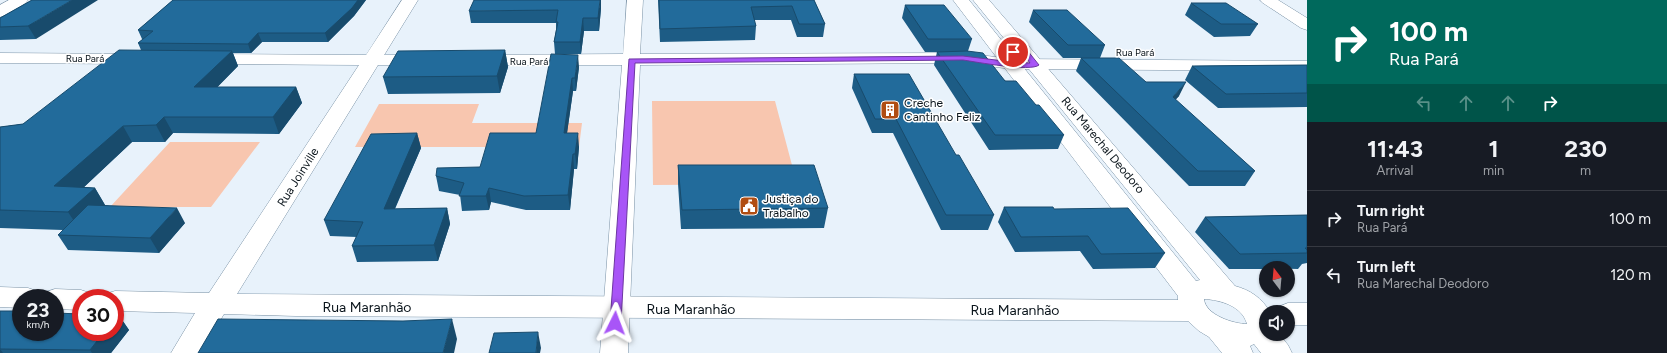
<!DOCTYPE html>
<meta charset="utf-8">
<style>
body{margin:0;font-family:Figtree,sans-serif;background:#242831;color:#f1f3f6;height:100vh;display:flex;flex-direction:column;font-size:15px;white-space:nowrap}
*{box-sizing:border-box;margin:0}
p{font-size:13px;color:#9ea1a6}
.icon{flex:none;width:22px;height:22px;fill:none;stroke:currentColor;stroke-width:2;stroke-linecap:round;stroke-linejoin:round}
.map{position:relative;flex:1;overflow:hidden}
.drawer{display:flex;flex-direction:column;background:#171b24;width:360px}
.drawer>*{flex:none}
.top-card{background:#00695c;color:#fff;overflow:hidden}
.needle{width:26px;rotate:344deg}
.tools{position:absolute;left:1259px;top:261px;display:grid;gap:8px}
.tools a{display:grid;place-items:center;width:36px;height:36px;border-radius:50%;background:#171b24;box-shadow:0 1px 3px #0004;font-size:20px}
.speed{position:absolute;left:12px;top:289px;display:flex;gap:8px;font-size:20px;font-weight:700;text-align:center}
.speed>*{display:grid;place-content:center;width:52px;height:52px;border-radius:50%;background:#171b24;box-shadow:0 1px 3px #0004;line-height:1}
.speed small{font-size:10px;font-weight:400}
.speed .limit{border:6px solid #d22;background:#fff;color:#111}
.pin{position:absolute;display:grid;place-items:center;width:34px;height:34px;color:#fff;margin:-17px;border:2px solid #fff;border-radius:50%;box-shadow:0 1px 4px #0007}
.me{position:absolute;width:44px;margin:-22px;rotate:3deg;stroke-linejoin:round;filter:drop-shadow(0 0 3px #0008)}
.turn{display:flex;align-items:center;gap:14px;height:84px;padding:0 16px;font-size:18px}
.turn .icon{width:52px;height:52px;stroke-width:2.5}
.turn b{display:block;font-size:28px;line-height:34px}
.lanes{display:flex;align-items:center;height:38px;padding:0 16px;background:#0003;justify-content:center;gap:20px;direction:ltr}
.lanes .off{opacity:.35}
.eta{display:flex;justify-content:space-evenly;align-items:center;height:68px;text-align:center}
.eta b{font-size:24px;font-weight:700;line-height:28px}
ul{padding:0;list-style:none}
li{display:flex;align-items:center;gap:12px;height:56px;padding:0 16px;border-top:1px solid #363941}
li div{flex:1}
li b{display:block;font-size:15px}
li em{font-style:normal}
main{display:flex;flex:1;min-height:0}
.map>svg:first-child{display:block}
.green{fill:#f8c6af}
.lines{fill:none;stroke-linecap:round;stroke-linejoin:round}
.minor-casing{stroke:#7a92a6;stroke-width:1}
.tertiary-casing{stroke:#7a92a6;stroke-width:1}
.minor{fill:#fff;fill-rule:evenodd}
.tertiary{fill:#fff;fill-rule:evenodd}
.wall{fill:#1d5c85}
.shaded-wall{fill:#184b6c}
.building{fill:#226b9b;stroke:#184b6c}
.route{fill:#a855f7;stroke:#6d37a1}
.labels{text-anchor:middle;dominant-baseline:central;stroke-width:3;stroke-linejoin:round;paint-order:stroke}
.far-street-label{font-size:10px;fill:#0a141b;stroke:#fff}
.poi-label{font-size:12px;fill:#0a141b;stroke:#fff;text-anchor:start}
.street-label{font-size:12px;fill:#0a141b;stroke:#fff}
.near-street-label{font-size:14px;fill:#0a141b;stroke:#fff}
</style>
<main>
<div class="map">
<svg width="1307" height="353" viewBox="0 0 1307 353">
<rect width="100%" height="100%" fill="#e8f2fb"/>
<!-- green -->
<path class="green" d="M652,101h123l22,83 -144,1z
M379,104h100l-7,19h110l-3,24h-224z
M170,142h90l-49,65h-101z"/>
<g class="lines">
<defs>
<path id="minor" d="M627,0h16l-3,54 323,-1 49,6 295,2v10l-295,-2 -49,-6 -323,2 -12,288h-28l22,-288h-145l-6,-1 -3,-4 3,-4 6,-1 146,-1z
M1260,0h18l29,18v12l-6,-2 -38,-25z
M372,55h51l6,1 3,4 -3,4 -6,1h-51l-6,-1 -3,-4 3,-4z"/>
<path id="tertiary" d="M9,0h19c-6,8 -19,14 -28,17v-12z
M402,0h16l-181,294 941,6v-4l-225,-296h16l227,281 4,-1 -227,-280h16l246,286c15,4 27,12 35,26h-4v22h13l9,11 4,8h-31l-7,-9 -4,2 3,7h-31l-13,-16 -10,-6 -11,-10 -892,-5 -72,-2 -24,39h-29l24,-40 -80,-2v-13h-12l2,-4 10,-3 94,2 150,-228 -154,-1 -6,-1 -3,-4 3,-4 6,-1 161,1zM1204,299c17,1 38,7 43,25 -13,0 -42,-9 -43,-25z
M0,53l137,1 6,1 3,4 -3,4 -6,1 -137,-1z
M0,287l28,1 9,3 4,7h-20v10l-21,-1z
M55,289l26,1 9,3 3,5h-12v12l-26,-1v-11h-13l4,-6z
M1288,303h19v22h-19v-13h-13l3,-5z"/>
</defs>
<!-- minor casing -->
<use href="#minor" class="minor-casing"/>
<!-- tertiary casing -->
<use href="#tertiary" class="tertiary-casing"/>
<!-- minor -->
<use href="#minor" class="minor"/>
<!-- tertiary -->
<use href="#tertiary" class="tertiary"/>
</g>
<!-- wall -->
<path class="wall" d="M32,0l4,39 -36,1v-22z
M173,0h193l-12,16 -26,26h-66l-11,11h-18l5,13 -21,21h79l6,16 -23,31 -106,-1 -8,9h-33l-48,45 11,1 10,17 80,18 -26,30 -91,-3 -10,-15 5,-5 -63,-2v-101l23,-3 118,-74 -3,-7 5,-4h-1l-4,-9z
M658,0h156l11,24 -2,13h-26l-6,-17h-37l2,6 -1,14 -95,2z
M1191,3l67,21 -8,12 -36,1 -29,-22z
M905,5l67,34 -4,12 68,54 28,30 -6,14 -69,1 -55,-85 3,-13h-12l-23,-34z
M601,8l-2,23h-15l-3,23h-26l-1,-12 2,-12v-7h-85l-2,-12z
M1033,10l72,35 -5,13 46,24 33,14 -4,4 80,71 -10,15h-56l-113,-115 5,-13h-18l-34,-36z
M505,50l3,17 -8,26 -112,1 -5,-17z
M1307,65v42l-89,1 -33,-28 7,-14z
M579,67l-3,24h-3l-6,42 12,14 -2,22h-3l-4,41h-44l-35,-8 -2,8 -27,1 -2,-16 -21,-4 -3,-15 44,-9 56,-34z
M854,74l102,81 38,60 -6,15h-47l-48,-97h-21l-20,-45z
M417,133l4,15 -26,61 52,-1 3,16 -12,37 -81,1 -5,-16 5,-9 -27,-1 -6,-16z
M678,165l150,43 -4,20 -143,1 -3,-45z
M1004,207l50,2 111,44 -10,15 -62,1 -13,-18 -65,1 -17,-30z
M1307,215v48l-5,1 -4,5 -32,-1v1h-37l-34,-37 10,-15z
M0,311l21,21 97,-18 11,16 -18,23h-111z"/>
<!-- shaded-wall -->
<path class="shaded-wall" d="M72,0h26l-62,39 -8,-13z
M358,0h8l-12,16 -26,26 -3,-9z
M600,0h1v8l-2,23 -1,-13z
M583,18l1,13 -3,23 -1,-12z
M258,33l4,9 -11,11 -3,-9z
M505,50l3,17 -8,26 -3,-17z
M232,51l6,15 -36,37 -8,-16z
M578,55l1,12 -3,24 -1,-13z
M572,78l1,13 -8,56 -1,-14z
M1186,82l-7,14 -14,15 8,-14z
M296,87l6,16 -23,31 -6,-17z
M164,117l9,16 -8,9 -9,-17z
M123,126l9,16 -66,62 -12,-18z
M417,133l4,15 -33,76 -4,-15z
M578,133l1,14 -2,22 -2,-15z
M573,154l1,15 -4,41 -2,-15z
M95,188l10,17 -25,25 -12,-18z
M489,188l2,14 -2,8 -3,-14z
M177,208l8,15 -26,30 -9,-15z
M447,208l3,16 -12,37 -4,-16z
M118,314l11,16 -18,23h-19l-2,-3 14,-18h11v-14z
M452,319l5,20 -3,14h-11z
M538,332l3,16 -1,5h-4z
M0,349l3,4h-3z"/>
<!-- building -->
<path class="building" d="M32,0h40l-44,26 -28,1v-9z
M173,0h185l-6,8 -27,25h-67l-10,11 -110,-1 15,-12 -15,-1z
M474,0h126l-2,18h-15l-3,24h-26l4,-20h-2l2,-12 -89,1z
M659,0h155l11,24h-26l-7,-18 -41,1 5,19 -96,3z
M1191,3h35l32,21h-37z
M905,5h39l28,34h-44z
M1033,10h34l38,35h-37z
M119,50l113,1 -38,36h102l-23,30h-109l-8,8 -33,1 -69,60 41,2 -27,24 -68,-2v-83l23,-3z
M505,50l-8,26 -114,1 15,-26z
M967,51l16,2 22,28h11l20,24h3l25,30h-69l-58,-83z
M551,54l27,1 -3,23h-3l-8,55h14l-3,21h-2l-5,41 -44,1 -35,-8 -3,8h-27l5,-13 -28,-7 1,-8 43,-1 10,-34h46z
M1081,58h38l27,24h40l-13,15 82,74h-57z
M1307,65v28l-81,1 -34,-28z
M854,74h55l47,81h3l35,60h-48l-50,-96h-21z
M417,133l-33,76 63,-1 -13,37 -82,1 11,-24 -39,-2 47,-86z
M678,165h136l14,43 -146,2z
M88,205l89,3 -27,30 -92,-3z
M1004,207h49l1,2 74,-1 37,45 -64,1 -13,-18 -67,1z
M1307,215v33h-2l2,2v3l-67,1 -35,-37z
M0,311h21v21h34v-19l26,1v18h23l-14,18 -90,-1z
M115,314h3l-3,4z
M218,319l185,2 49,-2 -9,34h-245z
M538,332l-2,21h-47l5,-20z"/>
<!-- route -->
<path class="route" d="M1011,50h16l12,15c-8,7 -63,-3 -76,-5l-328,3 -14,260 -2,3 -4,2 -4,-2 -1,-3 19,-264 334,-3 49,6 18,1 -7,-9h-12z"/>
<!-- icons -->
<defs>
<symbol id="building-square" viewBox="-11 -11 22 22"><rect x="-9" y="-9" width="18" height="18" rx="4" fill="#b04d12" stroke="#fff"/><path d="M-4-6H4V6H1V3H-1V6H-4ZM-2.5-4.3h1.7v1.8h-1.7ZM.8-4.3h1.7v1.8H.8ZM-2.5-1h1.7V.8h-1.7ZM.8-1h1.7V.8H.8Z" fill="#fff"/></symbol>
<symbol id="civic-square" viewBox="-11 -11 22 22"><rect x="-9" y="-9" width="18" height="18" rx="4" fill="#b04d12" stroke="#fff"/><path d="M-.6-6.5H3V-4.5H.6V-3L4-1V1h2V6H-6V1h2V-1L-.6-3ZM-1.2 2.5V6h2.4V2.5Z" fill="#fff"/></symbol>
</defs>
<g fill-rule="evenodd">
<use href="#building-square" x="879" y="99" width="22" height="22"/>
<use href="#civic-square" x="738" y="195" width="22" height="22"/>
</g>
<g class="labels">
<!-- far-street labels -->
<g class="far-street-label">
<text x="1135" y="52">Rua Pará</text>
<text x="85" y="58">Rua Pará</text>
<text x="529" y="61">Rua Pará</text>
</g>
<!-- poi labels -->
<g class="poi-label">
<text x="904" y="103">Creche<tspan x="904" dy="14">Cantinho Feliz</tspan></text>
<text x="763" y="199">Justiça do<tspan x="763" dy="14">Trabalho</tspan></text>
</g>
<!-- street labels -->
<g class="street-label">
<text transform="translate(1103 145) rotate(50)">Rua Marechal Deodoro</text>
<text transform="translate(298 177) rotate(-58)">Rua Joinville</text>
</g>
<!-- near-street labels -->
<g class="near-street-label">
<text x="367" y="307">Rua Maranhão</text>
<text x="691" y="309">Rua Maranhão</text>
<text x="1015" y="310">Rua Maranhão</text>
</g>
</g>
</svg>
<div class="tools">
<a><svg class="needle" viewBox="-14 -14 28 28"><path d="M0-13l5 13h-10z" fill="#e53935"/><path d="M0 13l5-13h-10z" fill="#9ea1a6"/></svg></a>
<a><svg class="icon" aria-label="sound" viewBox="0 0 24 24"><path d="M4 9h4l5-4v14l-5-4H4zM17 9q2 3 0 6"/></svg></a>
</div>
<div class="speed"><div>23<small>km/h</small></div><div class="limit">30</div></div>
<div class="pin" style="left:1013px;top:52px;background:#d93025"><svg class="icon" aria-label="arrive" viewBox="0 0 24 24"><path d="M6 21V4h12l-3 4 3 4H6"/></svg></div>
<svg class="me" style="left:615px;top:323px" viewBox="-20 -20 40 40"><path d="M0-17L14 15 0 8-14 15z" fill="#a855f7" stroke="#fff" stroke-width="4"/></svg>
</div>
<section class="drawer">
<div class="top-card">
<div class="turn"><svg class="icon" aria-label="right" viewBox="0 0 24 24"><path d="M7 20v-9h11M14 6l5 5-5 5"/></svg><div><b>100 m</b>Rua Pará</div></div>
<div class="lanes"><svg class="icon off" aria-label="left" viewBox="0 0 24 24"><path d="M17 20v-9H6M10 6l-5 5 5 5"/></svg><svg class="icon off" aria-label="ahead" viewBox="0 0 24 24"><path d="M12 20V5M6 11l6-6 6 6"/></svg><svg class="icon off" aria-label="ahead" viewBox="0 0 24 24"><path d="M12 20V5M6 11l6-6 6 6"/></svg><svg class="icon" aria-label="right" viewBox="0 0 24 24"><path d="M7 20v-9h11M14 6l5 5-5 5"/></svg></div>
</div>
<div class="eta">
<div><b>11:43</b><p>Arrival</p></div>
<div><b>1</b><p>min</p></div>
<div><b>230</b><p>m</p></div>
</div>
<ul>
<li><svg class="icon" aria-label="right" viewBox="0 0 24 24"><path d="M7 20v-9h11M14 6l5 5-5 5"/></svg><div><b>Turn right</b><p>Rua Pará</p></div><em>100 m</em></li>
<li><svg class="icon" aria-label="left" viewBox="0 0 24 24"><path d="M17 20v-9H6M10 6l-5 5 5 5"/></svg><div><b>Turn left</b><p>Rua Marechal Deodoro</p></div><em>120 m</em></li>
</ul>
</section>
</main>
